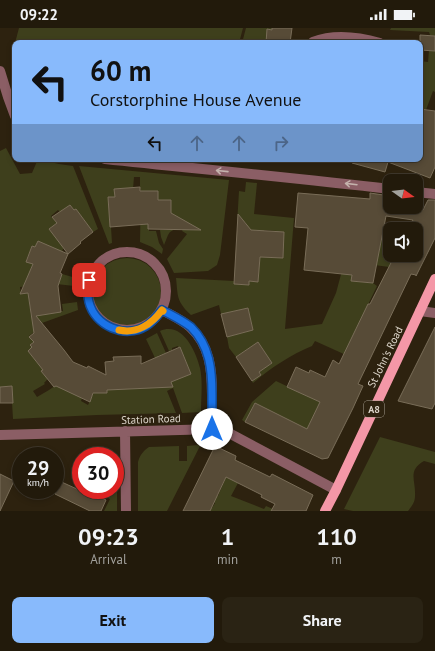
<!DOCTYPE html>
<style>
body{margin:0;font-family:"PT Sans",sans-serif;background:#2a2314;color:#f1f3f6;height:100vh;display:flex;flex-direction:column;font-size:15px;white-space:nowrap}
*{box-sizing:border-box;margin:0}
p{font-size:13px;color:#a2a19d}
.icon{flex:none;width:22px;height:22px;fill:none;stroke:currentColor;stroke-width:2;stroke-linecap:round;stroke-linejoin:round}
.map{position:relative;height:483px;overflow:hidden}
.drawer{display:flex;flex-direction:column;background:#221a0b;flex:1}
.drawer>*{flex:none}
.hud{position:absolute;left:12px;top:12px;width:411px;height:122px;border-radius:8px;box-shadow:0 2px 6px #0003,0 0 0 1px #3f382c;background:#88bafc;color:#111;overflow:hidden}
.needle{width:26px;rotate:104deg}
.buttons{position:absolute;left:383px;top:146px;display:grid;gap:8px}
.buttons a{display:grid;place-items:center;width:40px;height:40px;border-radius:8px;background:#221a0b;box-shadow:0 2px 6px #0003,0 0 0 1px #3f382c;font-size:20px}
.speed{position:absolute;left:12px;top:419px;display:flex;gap:8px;font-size:20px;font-weight:700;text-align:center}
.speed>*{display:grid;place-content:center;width:52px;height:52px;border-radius:50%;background:#221a0b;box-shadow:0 2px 6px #0003,0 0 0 1px #3f382c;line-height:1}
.speed small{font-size:10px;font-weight:400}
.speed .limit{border:6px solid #d22;background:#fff;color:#111}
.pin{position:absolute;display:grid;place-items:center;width:34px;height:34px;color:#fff;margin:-17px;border-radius:8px;box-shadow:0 2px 6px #0006}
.me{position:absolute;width:44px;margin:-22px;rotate:0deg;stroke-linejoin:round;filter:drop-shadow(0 0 3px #0008)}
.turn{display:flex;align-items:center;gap:14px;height:84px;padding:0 12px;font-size:18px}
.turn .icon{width:52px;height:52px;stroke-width:2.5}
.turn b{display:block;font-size:28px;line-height:34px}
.lanes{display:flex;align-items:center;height:38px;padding:0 12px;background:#0003;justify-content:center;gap:20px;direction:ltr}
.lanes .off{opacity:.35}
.eta{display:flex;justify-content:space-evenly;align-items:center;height:68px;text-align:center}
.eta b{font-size:24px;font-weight:600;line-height:28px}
.cta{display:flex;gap:8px;margin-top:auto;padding:8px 12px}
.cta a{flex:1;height:46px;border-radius:8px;background:#88bafc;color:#111;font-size:16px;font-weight:600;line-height:46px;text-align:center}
.cta a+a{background:#2a2314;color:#f1f3f6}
.status{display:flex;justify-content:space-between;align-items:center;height:28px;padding:0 20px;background:#221a0b;direction:ltr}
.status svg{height:11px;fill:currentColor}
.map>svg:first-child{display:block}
.green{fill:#3e3f1c}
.building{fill:#574b37;stroke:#796d58}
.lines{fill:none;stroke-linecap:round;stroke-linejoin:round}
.minor{stroke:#8b5e65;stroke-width:10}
.major{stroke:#f497a7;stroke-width:10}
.oneway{stroke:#c4b2ac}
.route-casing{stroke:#114b97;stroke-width:10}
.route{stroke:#1a73e8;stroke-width:7}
.slow{stroke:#f59e0b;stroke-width:7}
.labels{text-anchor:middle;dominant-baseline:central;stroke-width:4;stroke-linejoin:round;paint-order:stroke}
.shield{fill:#2d220f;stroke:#a8a093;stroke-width:1}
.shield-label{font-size:10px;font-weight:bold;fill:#ddd6cb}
.street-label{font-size:11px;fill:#ddd6cb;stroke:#2d220f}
</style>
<div class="status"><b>09:22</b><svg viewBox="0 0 49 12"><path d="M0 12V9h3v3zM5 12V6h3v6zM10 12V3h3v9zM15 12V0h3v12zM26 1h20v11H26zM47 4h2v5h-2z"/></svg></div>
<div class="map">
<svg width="435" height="483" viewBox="0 0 435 483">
<rect width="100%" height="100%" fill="#2d220f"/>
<!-- green -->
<path class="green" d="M19,0h224l-4,15h-224v14v-14z
M246,0h26v2l-5,-1 4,14h-29z
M391,0h44v8l-5,-1 -1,-3 -39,-2z
M429,22l6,1v41l-2,-1 -7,19 -6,-1v-48l8,1z
M6,120l14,26 12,-1 6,-14 21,5 14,2 25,63 -5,3 -17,-23 -2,1 -4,-5 -10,7 -2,-2 -7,6 6,7 -8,6 15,17 -2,6 -24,-10 -3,5 -3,-1 -6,15 7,3 -3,7 29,10 3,-7 14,4 -2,8 -35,-4 -1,3 -18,2 1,7 7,-1 3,23 30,-4v-1h2l-1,-7 15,-2 1,8 -36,13 1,2 -14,11 5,6 -4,3 2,2 -4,4 15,19 -2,1 4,5 10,-5 -11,12 1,1 -12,7 4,6 12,-7 13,-9 20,17 -1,3 7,4 11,-23 1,11h7v-3l48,-32 -9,-19 11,-6 9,20 -8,3 11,26 22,-8 -11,-27h-2v-1l-6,2v2l-3,1 -9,-20c22,-10 36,20 40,37 3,14 1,29 1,44l-19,1 -9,-25 -6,3 9,22 -79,2 -84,4 -2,-33 -11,1v-236z
M79,138l150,14 -9,75 -3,10 -9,6 -34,2 -7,-14 20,-25 -5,-3 5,-9 -17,10 -2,3 -4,10 -3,-8 -1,-7h11v-30h-13v-9h-10v38h1v2h7l3,12 4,6 -1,5 -10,-7 -12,-5 1,-52 -1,-1v-12h-6l-1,12 -19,1 1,7h-7l2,29 1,1 1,16 -3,1z
M246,154l11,1 -3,31 40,4 -9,111 37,-5 14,-31 7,-26h10l-2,14 22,2 4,3 -28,58 -3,11 -31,-14 -3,5c-22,9 -41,22 -59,37l-1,-2 9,-6 -3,-5 9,-6 1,2 4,-3 -14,-21 -22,15 -7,-9 -2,-11 26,-7 -5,-22 -27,6 -2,-9 -28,10c-15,-14 -13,-19 -15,-37l58,3v3l15,1v-4h9l2,-24 23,1 1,-12h-8l1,-15 -13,-1 -1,4 -16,-4v-5l-2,-3h-5l-3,3 2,-34 6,1z
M384,201l6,1v25h5l-6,12 -22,-3 3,-13h9z
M93 264a34 34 0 1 1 68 0a34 34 0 1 1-68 0Z
M276,353l44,21 -22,46 -4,-2 9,-19 -48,-24 -10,19 -3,-2 10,-18z
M380,409l55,15v12l-11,-3c-17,10 -8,19 -9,35 0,6 -3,10 -7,15h-55l-9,-2z
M198,417l2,1 -33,65h-29v-49c2,-7 5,-11 11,-15l30,-1v15h8v-15z
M78,431h3v19l-2,-2 -5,-13 1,-2z
M226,449l12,6 -7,13 33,13 2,-3 7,3 -2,2h-65l2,-4 4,1 3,-5 -4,-2 3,-6 4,1z
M115,458l2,4v21h-13l6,-12 -18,-9h23z"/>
<!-- building -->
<path class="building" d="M272,0h20l-2,15h-24l1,-14 5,1z
M420,7l15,1v15l-15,-1z
M420,81l15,2v56l-5,11 -42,-16 -3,10 -33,-9 1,-4h67z
M140,159v4h18v9h13v13l30,17 -53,-1v-5l-38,3 -2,-30h7l-1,-8z
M298,165l72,6v-6l20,3v11h27l6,3 5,-10h7v38l-19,38v-1l-5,-1 -53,110 5,2 -10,22 -25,50 -6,1 -77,-37 10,-19 52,26 13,-27 -33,-15 9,-20 13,6 1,-3 15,7 8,-17 6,4 29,-60h2l25,-49h21v-26h-8l5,-9 -27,-4 -13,67 -22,-2 1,-6 -48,-5 4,-42 -13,-1z
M70,177l4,5 2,-1 17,23 -13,10 1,1 -13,11 -19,-25 8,-6 -5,-6z
M238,186l13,16 33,2 -1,26 -23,-1 -2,25 -9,-1v4l-15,-1z
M38,213l30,13 -8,19 2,1 -4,12 3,26 -25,4 28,34 9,12 14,6 1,-2 18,9 -1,-13 9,-1 -1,-4 28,-1v8l39,-17 11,27 -20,8 2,5 -66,3v3h-14l-3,9 -34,-16 -2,1 -13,-16 2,-1 -15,-19 4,-4 -2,-2 4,-3 -5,-5 5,-4 -6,-40 -8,1 13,-30 -7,-2 6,-16 3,1z
M248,280l5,22 -26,7 -6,-23z
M435,299v76l-3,6 -34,-8z
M258,314l14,21 -13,9 2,3 -9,6 -16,-24z
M12,358l1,17h-13v-16z
M215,418l21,10 -1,4 35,17 2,-3 41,21 -7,16h-35l4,-7 -14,-7 1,-2 -36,-18 -16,34h-27z
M0,446l14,7 -14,30z
M55,451l35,16 1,-2 15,7 -5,11h-11l-35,-17z"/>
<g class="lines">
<!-- minor -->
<path class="minor" d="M313,14c20,-8 46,-5 67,1
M0,43l8,26 7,19
M105,131c95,10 190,19 285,30
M416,164l19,2
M88 263a39 39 0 1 1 78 0a39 39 0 1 1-78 0Z
M162,282c9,5 20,10 28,17 20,18 22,43 22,68 0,11 0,23 0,34
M420,283l15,2
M125,403l1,80
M0,407l216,-6 11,3 109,58"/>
<!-- major -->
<path class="major" d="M325,483l11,-21 99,-211"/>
</g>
<!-- one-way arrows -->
<defs><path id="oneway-shaft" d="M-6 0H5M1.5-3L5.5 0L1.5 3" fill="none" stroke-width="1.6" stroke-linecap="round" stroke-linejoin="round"/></defs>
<g class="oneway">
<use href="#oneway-shaft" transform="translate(222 143) rotate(-174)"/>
<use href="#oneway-shaft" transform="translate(351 156) rotate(-173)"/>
</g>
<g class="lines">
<defs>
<path id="route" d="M89,252c-1,8 -2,15 0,22 6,24 36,37 57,24 7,-4 11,-10 16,-16 9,5 20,10 29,17 19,19 21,43 21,68 0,11 0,23 0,34"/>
</defs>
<!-- route casing -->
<use href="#route" class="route-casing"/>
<!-- route -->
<use href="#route" class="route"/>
<!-- slow -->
<path class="slow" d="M119,302c18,4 33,-6 43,-20l1,1"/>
</g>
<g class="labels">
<!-- shield labels -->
<rect class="shield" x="364" y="373" width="20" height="16" rx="3"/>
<g class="shield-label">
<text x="374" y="381">A8</text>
</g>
<!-- street labels -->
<g class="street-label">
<text transform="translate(385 329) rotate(-64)">St John's Road</text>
<text transform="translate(151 391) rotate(-2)">Station Road</text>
</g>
</g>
</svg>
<div class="buttons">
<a><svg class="needle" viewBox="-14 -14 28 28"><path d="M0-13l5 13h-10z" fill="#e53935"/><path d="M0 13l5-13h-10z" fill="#a2a19d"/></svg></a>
<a><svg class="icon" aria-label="sound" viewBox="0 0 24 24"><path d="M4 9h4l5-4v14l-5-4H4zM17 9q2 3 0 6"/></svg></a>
</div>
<div class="speed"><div>29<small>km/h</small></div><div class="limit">30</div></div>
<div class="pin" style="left:89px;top:252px;background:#d93025"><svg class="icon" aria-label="arrive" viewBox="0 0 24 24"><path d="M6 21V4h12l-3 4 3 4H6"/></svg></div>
<svg class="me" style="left:212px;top:401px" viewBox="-20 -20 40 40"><circle r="19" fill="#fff"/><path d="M0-13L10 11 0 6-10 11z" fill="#1a73e8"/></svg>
<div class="hud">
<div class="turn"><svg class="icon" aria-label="left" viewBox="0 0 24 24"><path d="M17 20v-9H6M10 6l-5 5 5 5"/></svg><div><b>60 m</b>Corstorphine House Avenue</div></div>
<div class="lanes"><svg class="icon" aria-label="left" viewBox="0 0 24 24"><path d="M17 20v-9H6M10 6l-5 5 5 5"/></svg><svg class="icon off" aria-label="ahead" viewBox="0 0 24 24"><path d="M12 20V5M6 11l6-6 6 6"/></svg><svg class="icon off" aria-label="ahead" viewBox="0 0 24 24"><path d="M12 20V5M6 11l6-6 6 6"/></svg><svg class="icon off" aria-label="right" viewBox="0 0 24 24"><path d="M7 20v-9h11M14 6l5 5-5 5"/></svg></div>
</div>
</div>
<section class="drawer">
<div class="eta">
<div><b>09:23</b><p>Arrival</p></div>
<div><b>1</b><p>min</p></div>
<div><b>110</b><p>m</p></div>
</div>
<div class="cta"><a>Exit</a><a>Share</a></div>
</section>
